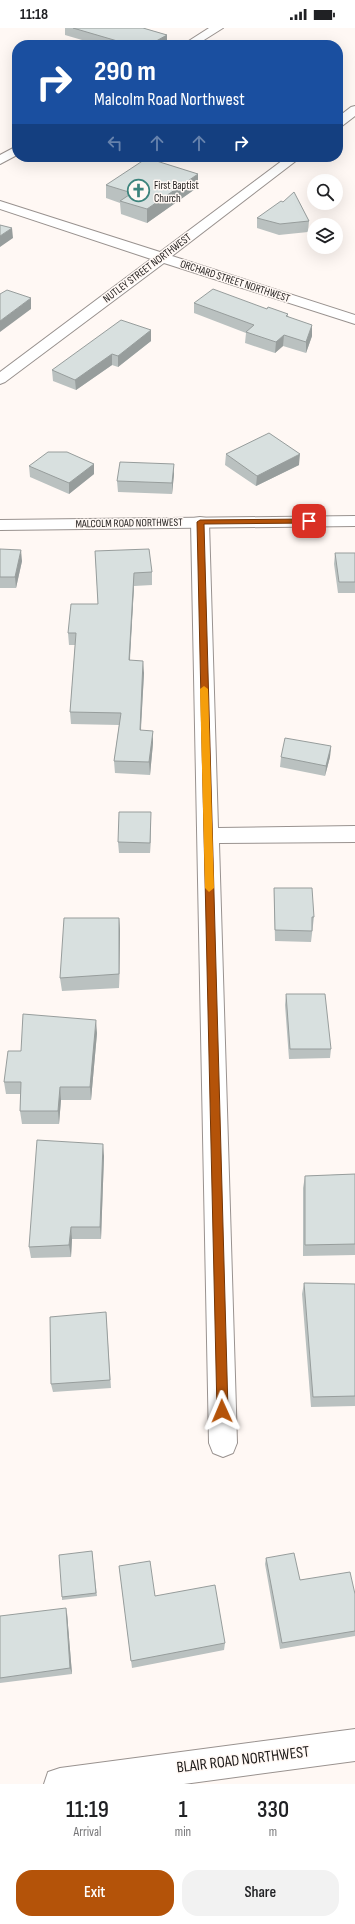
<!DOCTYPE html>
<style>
body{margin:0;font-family:"Sofia Sans Condensed",sans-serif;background:#f2f2f2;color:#202124;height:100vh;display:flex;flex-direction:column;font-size:15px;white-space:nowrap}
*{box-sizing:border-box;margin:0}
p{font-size:13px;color:#757577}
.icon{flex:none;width:22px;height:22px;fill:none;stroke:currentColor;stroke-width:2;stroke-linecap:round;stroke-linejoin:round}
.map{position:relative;height:1756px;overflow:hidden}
.panel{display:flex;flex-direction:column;background:#fff;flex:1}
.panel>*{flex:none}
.top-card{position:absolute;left:12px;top:12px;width:331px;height:122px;border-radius:16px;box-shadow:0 4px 16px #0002;background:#1a4fa0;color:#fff;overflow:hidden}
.fabs{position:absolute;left:307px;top:146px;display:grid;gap:8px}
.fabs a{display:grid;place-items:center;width:36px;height:36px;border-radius:50%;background:#fff;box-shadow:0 4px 16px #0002;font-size:20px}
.pin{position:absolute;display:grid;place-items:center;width:34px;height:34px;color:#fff;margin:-17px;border-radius:8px;box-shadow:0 2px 6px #0006}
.me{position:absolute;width:44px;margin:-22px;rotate:359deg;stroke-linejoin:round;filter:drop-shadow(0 0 3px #0008)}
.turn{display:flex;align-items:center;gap:14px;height:84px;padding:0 16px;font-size:18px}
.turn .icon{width:52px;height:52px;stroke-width:2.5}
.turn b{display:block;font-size:28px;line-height:34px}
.lanes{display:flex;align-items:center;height:38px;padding:0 16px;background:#0003;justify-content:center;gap:20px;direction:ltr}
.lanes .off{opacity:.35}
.eta{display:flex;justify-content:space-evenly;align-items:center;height:68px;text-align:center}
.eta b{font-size:24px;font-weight:600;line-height:28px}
.cta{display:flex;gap:8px;margin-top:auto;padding:8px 16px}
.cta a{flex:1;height:46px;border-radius:16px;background:#b45309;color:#fff;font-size:16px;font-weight:600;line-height:46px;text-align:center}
.cta a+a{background:#f2f2f2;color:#202124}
.status{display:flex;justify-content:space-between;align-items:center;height:28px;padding:0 20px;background:#fff;direction:ltr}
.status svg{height:11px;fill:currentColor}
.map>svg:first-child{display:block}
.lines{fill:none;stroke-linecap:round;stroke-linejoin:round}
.minor-casing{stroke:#99928f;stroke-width:2}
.major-casing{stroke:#99928f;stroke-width:2}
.minor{fill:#fff;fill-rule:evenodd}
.major{fill:#fff;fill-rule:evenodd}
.wall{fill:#bac1c0}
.shaded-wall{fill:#979d9c}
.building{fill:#d8e0df;stroke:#979d9c}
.route{fill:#b45309;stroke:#753606}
.slow{fill:#f59e0b}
.labels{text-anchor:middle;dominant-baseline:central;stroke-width:3;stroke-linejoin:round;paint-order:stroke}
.far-poi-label{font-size:11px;fill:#1d1a19;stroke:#fff8f4;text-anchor:start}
.far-street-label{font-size:11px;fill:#1d1a19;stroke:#fff8f4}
.near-street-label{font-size:16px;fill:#1d1a19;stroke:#fff8f4}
</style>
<div class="status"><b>11:18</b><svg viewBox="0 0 49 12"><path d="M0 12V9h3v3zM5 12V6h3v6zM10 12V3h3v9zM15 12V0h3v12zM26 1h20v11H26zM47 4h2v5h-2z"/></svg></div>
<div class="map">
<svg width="355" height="1756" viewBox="0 0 355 1756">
<rect width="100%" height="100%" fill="#fff8f4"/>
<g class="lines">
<defs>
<path id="minor" d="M209,0h14l-27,17 -12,-1z
M355,78v10l-13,10 -4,1v-10l13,-10z
M17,118v9l-17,9v-9z
M287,129h14l-129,99 183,59v9l-191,-61 -159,119 -5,2v-12l151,-113 -151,-50v-8l160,51z
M200,489l6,1 3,4 9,306 137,-2v16l-136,1 18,600 -4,10 -10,4 -10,-4 -4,-10 -18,-921 3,-4z
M355,1701v32l-171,23h-140l4,-12 12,-4z"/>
<path id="major" d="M355,488v10l-355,4v-10z"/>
</defs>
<!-- minor casing -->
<use href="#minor" class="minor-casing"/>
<!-- major casing -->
<use href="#major" class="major-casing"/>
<!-- minor -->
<use href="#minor" class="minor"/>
<!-- major -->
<use href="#major" class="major"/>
</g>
<!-- wall -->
<path class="wall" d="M65,0h78l24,7v9l-1,1h-67l-34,-10z
M106,157l92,2 -51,36 -26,-9 -1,-11 -14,-5z
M257,190l52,3 -1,11 -29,3 -22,-7z
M194,275l73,6 21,5v2l24,20 -6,17 -23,-7 -8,7 -30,-10 1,-10 -52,-20z
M151,302v11l-33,26 -6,-2 -36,25 -23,-9 -1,-11z
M226,426l73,11 -43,21 -31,-21z
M94,436v10l-25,20 -39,-17 -1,-11z
M174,446l-2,20 -54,-2 -1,-11z
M0,521l22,12 -6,27h-16z
M95,523l57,21v13l-18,1 -4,74 14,13 -3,57 12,13 -3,32 -35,-2 -1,-12 5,-36 -48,-1 -1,-12 5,-67h-6l-1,-12 30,-29z
M335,525h20v40h-17l-4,-29z
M331,718l-1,11 -5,19 -45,-9 1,-10z
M151,795l-1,30h-31l-1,-11z
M274,860l40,29 -3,25 -36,-1 -1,-43z
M119,890l1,13 -1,57 -57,3 -2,-13z
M286,966l45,55 -1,9 -41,1 -4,-54z
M97,1005l-6,67h-30l-2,24h-37l-2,-13 1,-17h-15l-2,-12 17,-31z
M104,1128l-3,83h-29l-1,18 -40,1 -2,-11z
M355,1146v81l-52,1v-68l2,-12z
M304,1255l51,1v122l-44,1 -9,-113z
M106,1284l5,76 -58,4 -2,-8z
M92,1523l5,45 -35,4v-3z
M266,1530l34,22 55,14v42l-75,13 -15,-85z
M119,1538l36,30 70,47 -1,7 -92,18z
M67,1585l5,61 -72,9v-67z"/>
<!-- shaded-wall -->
<path class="shaded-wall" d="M167,7v9l-1,1h-17z
M198,146v13l-51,36v-14z
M12,200l1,10 -13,9v-11z
M31,270v11l-31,23v-11z
M312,297v11l-6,17v-11z
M151,302v11l-33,26v-11z
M284,307l-1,11 -8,7 1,-11z
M112,326v11l-36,25 -1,-10z
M300,426l-1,11 -43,21 1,-10z
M94,436v10l-25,20v-11z
M174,436v10l-2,20v-11z
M21,522l1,11 -6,27 -1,-11z
M134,545v13l-5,86v-12z
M143,633l1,12 -4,69v-12z
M153,703v12l-3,32 -1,-13z
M331,718l-1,11 -5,19 1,-10z
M151,784v11l-1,30v-10z
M119,890l1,13 -1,57z
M96,992l1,13 -6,67 -1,-13z
M60,1059l1,13 -2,24 -1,-13z
M103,1116l1,12 -3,83 -1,-12z
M71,1199l1,12 -1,18 -2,-12z
M66,1580l1,5 5,61 -2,-6z"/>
<!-- building -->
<path class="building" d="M73,0h70l24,7 -18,10h-18z
M147,130l51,16 -51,35 -27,-8 12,-8 -26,-8z
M294,164l15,29 -29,3 -23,-6 24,-17 2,1z
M0,197l12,3 -12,8z
M213,261l54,20 1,-2 20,7 -2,2 26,9 -6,17 -22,-7 -8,7 -30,-10 8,-7 -60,-22z
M7,262l24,8 -31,23v-27z
M121,292l30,10 -33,26 -6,-2 -37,26 -23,-10z
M269,405l31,21 -43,22 -31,-22z
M48,424h19l27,12 -25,19 -40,-17z
M120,434l54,2 -2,19 -55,-2z
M0,521l21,1 -6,27h-15z
M149,521l3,23 -18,1 -5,87 14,1 -3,69 13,1 -4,31 -35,-1 7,-48 -51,-1 6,-79h-8l3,-29h27l-3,-53z
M335,525h20v29h-16z
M285,710l46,8 -5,20 -45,-9z
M119,784h32l-1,31 -32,-1z
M274,860h38l2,29h-2v14l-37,-1z
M64,890h55v56l-59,4z
M286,966h39l6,55h-41z
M23,986l73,6 -6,67h-30l-2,24h-38l1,-29h-17l4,-31h13z
M37,1112l66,4 -3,83h-29l-2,18 -40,2z
M355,1146v70l-50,1v-69z
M304,1255l51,1v112l-42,1z
M106,1284l4,68 -59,4 -1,-67z
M92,1523l4,42 -34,4 -3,-42z
M294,1525l6,27 50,-8 5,22v37l-73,12 -16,-85z
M150,1533l5,35 60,-11 10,58 -94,18 -12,-95z
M66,1580l4,60 -70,10v-62z"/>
<!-- route -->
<path class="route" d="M309,491l3,2 -1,2 -107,1 24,887 -1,5 -5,1 -4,-1 -1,-5 -20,-889 3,-2z"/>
<!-- slow -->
<path class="slow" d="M204,658l4,3 6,199 -5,4 -4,-4 -5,-199z"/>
<!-- icons -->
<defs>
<symbol id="church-ring" viewBox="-11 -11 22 22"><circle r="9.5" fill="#fff8f4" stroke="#3d847d" stroke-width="1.5"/><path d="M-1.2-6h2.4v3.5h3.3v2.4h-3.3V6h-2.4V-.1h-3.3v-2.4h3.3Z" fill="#3d847d"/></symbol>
</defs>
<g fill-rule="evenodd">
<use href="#church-ring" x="126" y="150" width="25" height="25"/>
</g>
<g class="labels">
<!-- far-poi labels -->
<g class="far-poi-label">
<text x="154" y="157">First Baptist<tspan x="154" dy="13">Church</tspan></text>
</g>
<!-- far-street labels -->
<g class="far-street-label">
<text transform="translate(147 240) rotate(-37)">NUTLEY STREET NORTHWEST</text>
<text transform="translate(235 253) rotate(18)">ORCHARD STREET NORTHWEST</text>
<text transform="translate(129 495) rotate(-1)">MALCOLM ROAD NORTHWEST</text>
</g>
<!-- near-street labels -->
<g class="near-street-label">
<text transform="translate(243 1732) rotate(-7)">BLAIR ROAD NORTHWEST</text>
</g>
</g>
</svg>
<div class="fabs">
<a><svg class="icon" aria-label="search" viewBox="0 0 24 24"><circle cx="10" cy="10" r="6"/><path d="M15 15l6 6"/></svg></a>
<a><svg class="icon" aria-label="layers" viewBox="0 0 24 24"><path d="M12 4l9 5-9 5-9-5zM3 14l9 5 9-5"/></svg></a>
</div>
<div class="pin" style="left:309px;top:493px;background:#d93025"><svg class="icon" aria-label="arrive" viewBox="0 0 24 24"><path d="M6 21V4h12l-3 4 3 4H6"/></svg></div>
<svg class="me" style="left:222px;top:1383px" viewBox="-20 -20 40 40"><path d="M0-17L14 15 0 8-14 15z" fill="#b45309" stroke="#fff" stroke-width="4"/></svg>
<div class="top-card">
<div class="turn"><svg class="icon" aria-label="right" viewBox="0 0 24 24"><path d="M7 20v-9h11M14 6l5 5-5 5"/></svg><div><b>290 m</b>Malcolm Road Northwest</div></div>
<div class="lanes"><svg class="icon off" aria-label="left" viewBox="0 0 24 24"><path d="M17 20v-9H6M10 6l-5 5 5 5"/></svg><svg class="icon off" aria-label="ahead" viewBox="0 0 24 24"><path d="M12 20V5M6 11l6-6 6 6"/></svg><svg class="icon off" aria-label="ahead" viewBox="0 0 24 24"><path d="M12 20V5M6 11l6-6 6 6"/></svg><svg class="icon" aria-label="right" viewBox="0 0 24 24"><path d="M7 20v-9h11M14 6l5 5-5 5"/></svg></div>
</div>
</div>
<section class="panel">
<div class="eta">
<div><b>11:19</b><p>Arrival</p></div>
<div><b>1</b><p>min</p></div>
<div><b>330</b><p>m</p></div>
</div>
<div class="cta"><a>Exit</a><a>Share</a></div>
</section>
